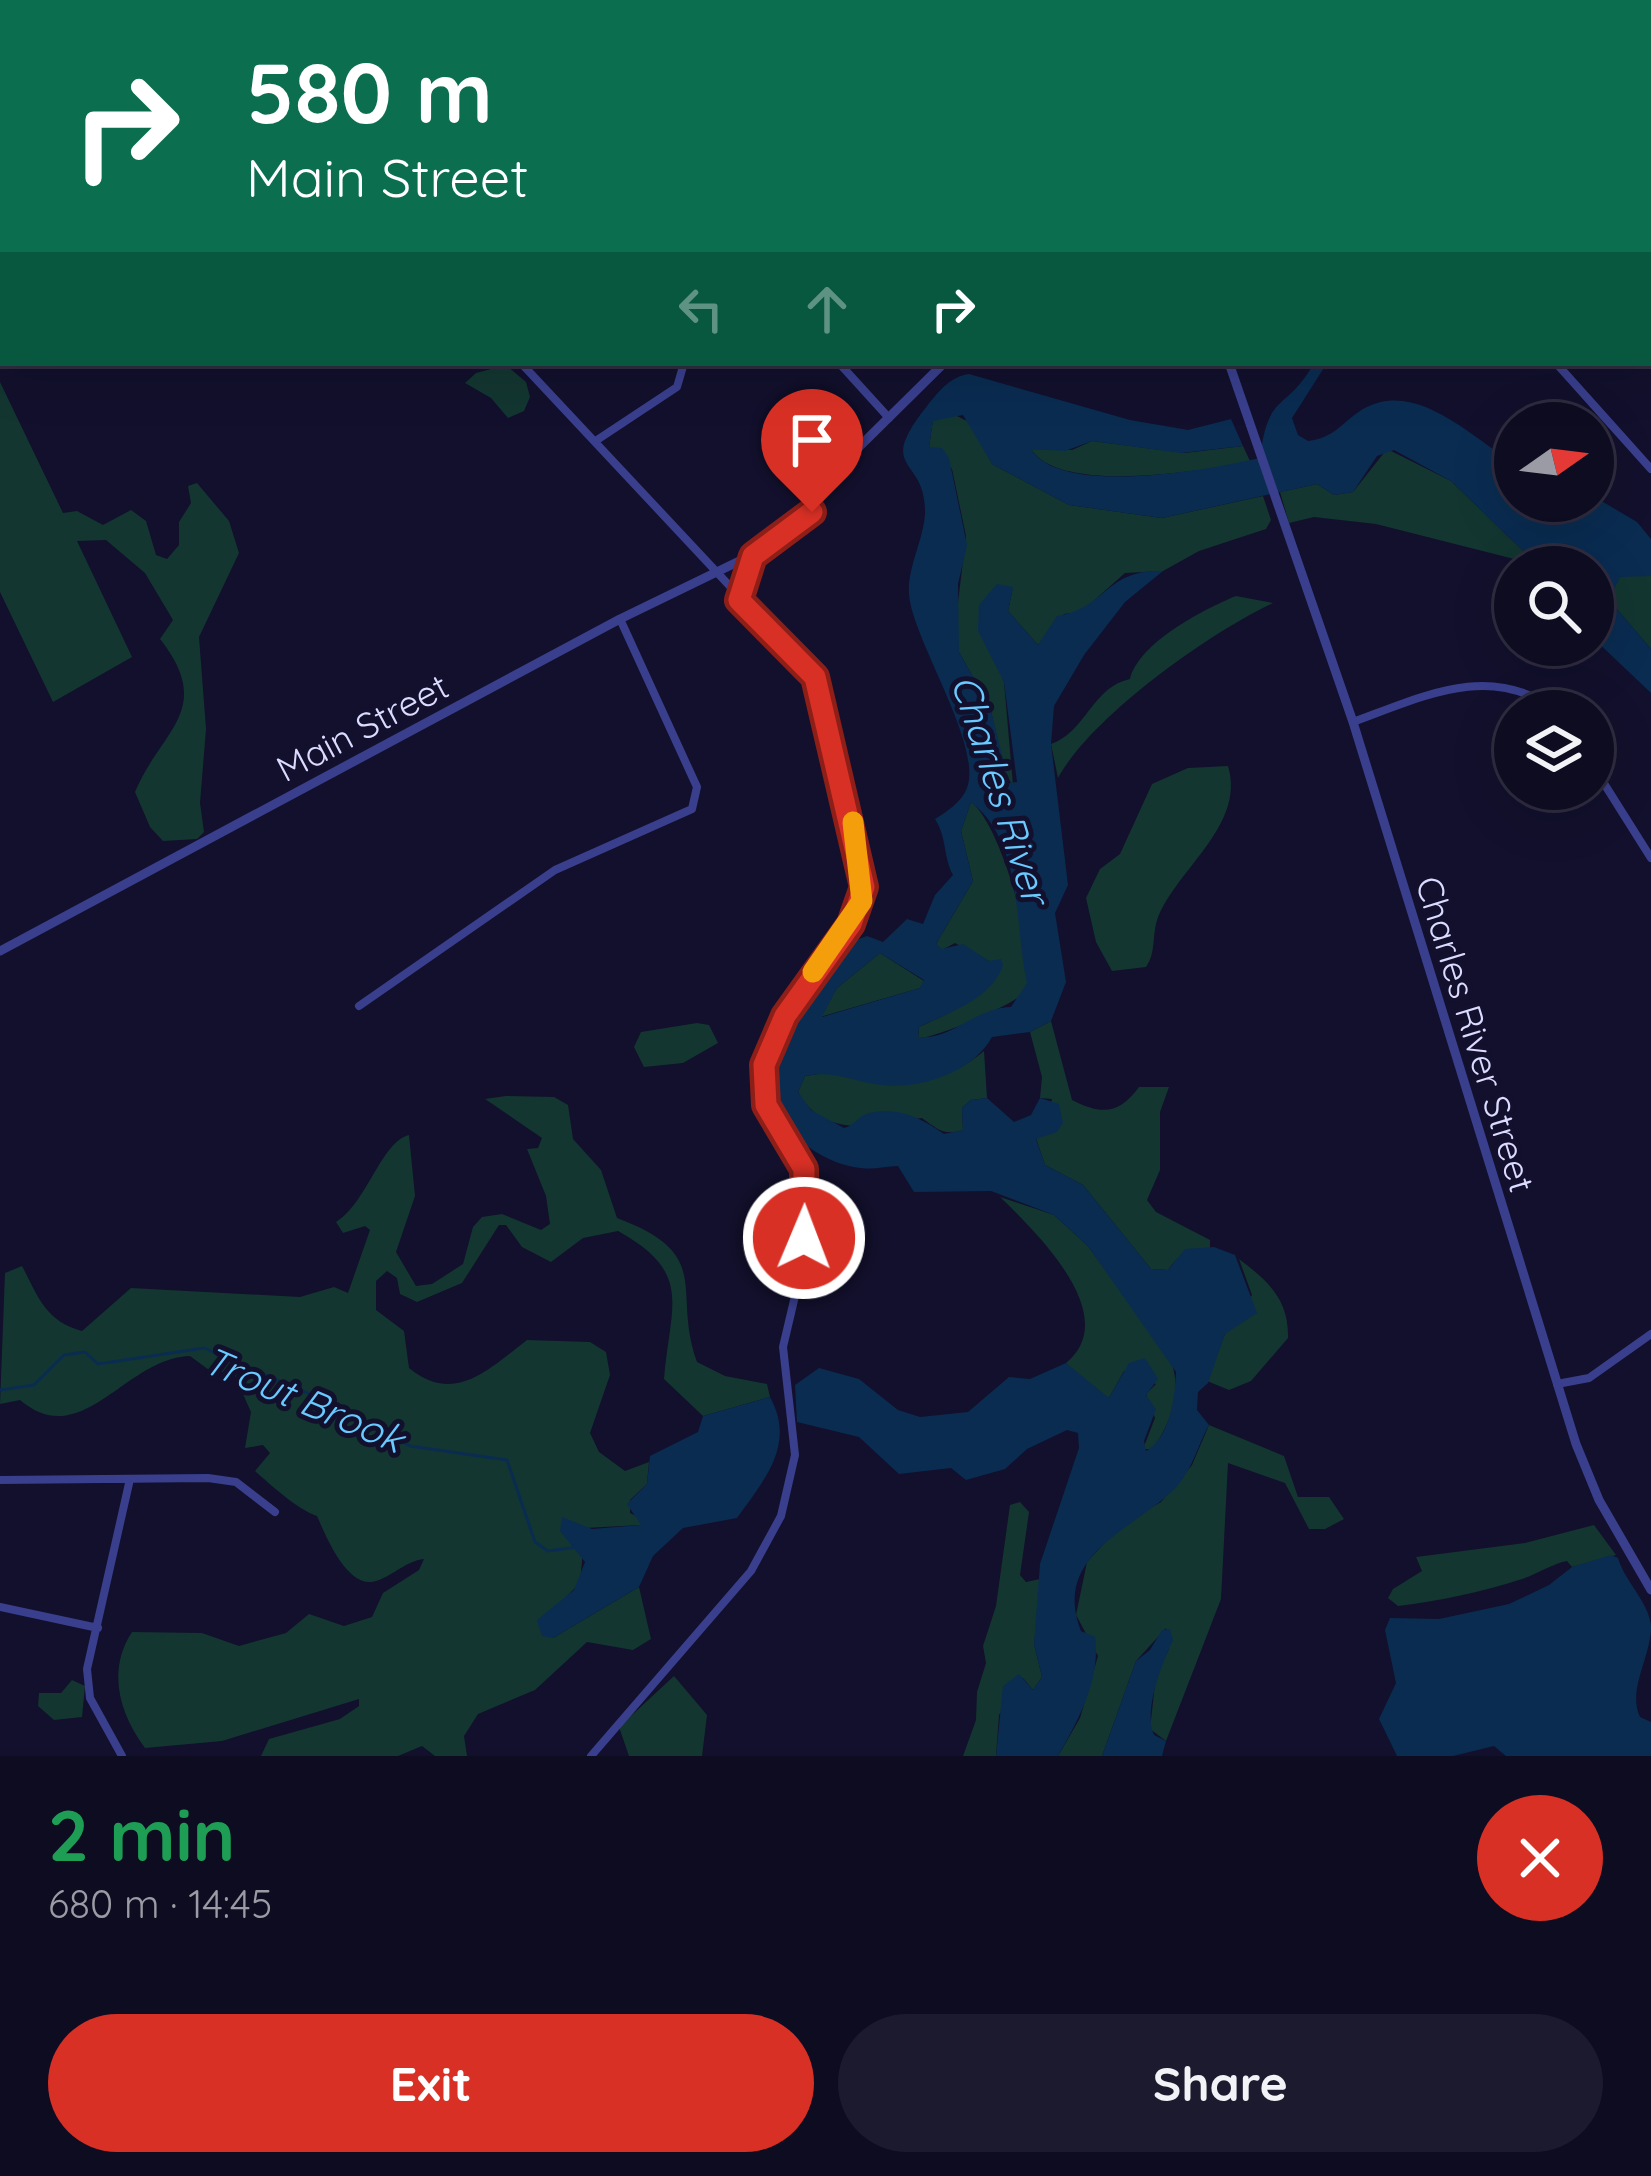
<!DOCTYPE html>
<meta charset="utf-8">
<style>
body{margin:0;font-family:Quicksand,sans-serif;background:#1c1a2e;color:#f1f3f6;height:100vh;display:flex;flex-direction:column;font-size:45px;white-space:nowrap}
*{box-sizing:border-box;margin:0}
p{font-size:39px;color:#9b9ba5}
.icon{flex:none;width:66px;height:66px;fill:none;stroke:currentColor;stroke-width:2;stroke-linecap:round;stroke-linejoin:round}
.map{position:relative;height:1756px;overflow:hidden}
.drawer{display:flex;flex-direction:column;background:#0e0c21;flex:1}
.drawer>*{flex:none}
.hud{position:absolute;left:0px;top:0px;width:1653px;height:366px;box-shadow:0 12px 48px #0002,0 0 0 3px #2e2c3f;background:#0b6e4f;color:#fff;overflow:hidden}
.needle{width:78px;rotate:76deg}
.fabs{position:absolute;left:1494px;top:402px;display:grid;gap:24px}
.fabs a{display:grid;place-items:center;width:120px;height:120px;border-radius:50%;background:#0e0c21;box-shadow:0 12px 48px #0002,0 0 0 3px #2e2c3f;font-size:60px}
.pin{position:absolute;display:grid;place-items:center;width:102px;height:102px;color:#fff;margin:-123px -51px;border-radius:50% 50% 50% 0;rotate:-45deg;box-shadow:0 0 12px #0007}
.pin .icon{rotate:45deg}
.me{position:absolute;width:132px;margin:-66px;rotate:1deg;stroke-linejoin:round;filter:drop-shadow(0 0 9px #0008)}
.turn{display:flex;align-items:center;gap:42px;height:252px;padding:0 48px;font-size:54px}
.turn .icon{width:156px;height:156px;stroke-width:2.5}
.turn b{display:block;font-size:84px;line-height:102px}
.lanes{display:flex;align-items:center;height:114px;padding:0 48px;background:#0003;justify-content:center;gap:60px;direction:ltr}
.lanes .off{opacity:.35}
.round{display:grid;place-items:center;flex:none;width:126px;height:126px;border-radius:63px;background:#1c1a2e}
.overview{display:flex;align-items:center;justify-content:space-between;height:204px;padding:0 48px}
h1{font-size:72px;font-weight:800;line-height:90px;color:#1e9e55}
.cta{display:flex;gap:24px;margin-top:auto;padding:24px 48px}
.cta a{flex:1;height:138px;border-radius:72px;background:#d93025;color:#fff;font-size:48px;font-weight:800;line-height:138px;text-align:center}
.cta a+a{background:#1c1a2e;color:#f1f3f6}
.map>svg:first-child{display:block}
.green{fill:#133631}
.water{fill:#0a2c51;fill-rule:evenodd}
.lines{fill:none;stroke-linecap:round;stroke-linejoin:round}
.stream{stroke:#0a2c51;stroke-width:3}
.minor{stroke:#393f8d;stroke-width:8}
.tertiary{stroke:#393f8d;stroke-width:9}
.secondary{stroke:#727eff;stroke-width:10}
.route-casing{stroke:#8d1f18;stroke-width:30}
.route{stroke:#d93025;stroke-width:21}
.slow{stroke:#f59e0b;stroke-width:21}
.labels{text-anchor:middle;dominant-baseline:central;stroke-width:10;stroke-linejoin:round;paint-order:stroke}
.street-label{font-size:36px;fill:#dbdbff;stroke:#12102c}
.water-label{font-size:39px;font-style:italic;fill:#69caff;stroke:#12102c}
</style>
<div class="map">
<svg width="1651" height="1756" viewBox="0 0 1651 1756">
<rect width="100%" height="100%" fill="#12102c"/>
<!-- green -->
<path class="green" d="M506,365l20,17 4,15 -6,14 -16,7 -17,-20 -26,-15 11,-10z
M0,382l63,131 14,-2 26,14 28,-15 15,11 10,34 11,4 12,-14v-23l12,-19 -3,-17 9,-3 32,38 10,32 -40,84 7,92 -6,74 4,29 -7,7 -34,2 -13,-14 -15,-35c25,-61 81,-82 25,-153l13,-19 -28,-47 -39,-33 -29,1 55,116 -79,45 -53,-110z
M953,414l18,9 21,41 77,41 93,13 101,-22 8,24 -5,9 -67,22 -36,20 -38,2 -44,39 -17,2 -26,31 -30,-34 5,-24 -19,71 10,24 9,103 -7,-9 -16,-69 -31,-55 -4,-25 11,-91 -14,-67 -23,-22 4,-27z
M1092,441l93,12 58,-7 7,15c-45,10 -191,34 -219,-12l41,1z
M1387,449l64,32 87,84 -162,-41 -62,-7 -25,6 -9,-31 37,-8 17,11 19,-3z
M1643,573l8,3v73l-42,-49 10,-23z
M1236,596l37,7c-64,30 -181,113 -215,175l-7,-34c35,-12 41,-57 79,-65 9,-36 72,-69 106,-83z
M1228,766c18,60 -53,104 -71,154 -5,17 -1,33 -11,47l-34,4 -16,-29 -10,-44 14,-29 20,-15 32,-70 36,-16z
M971,802c29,20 69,157 54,189 -6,12 -91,48 -107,47l1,-11c40,-19 56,-21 70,-66l-34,-18 -13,7 -6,-6 37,-63 -12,-50z
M880,953l44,28 -4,7 -100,29 17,-29z
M1051,1021l21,79c31,16 48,13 67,-13h30l-9,25v58l-13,30 9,12 54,28v10c-24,3 -27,0 -42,20l-17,-1 -68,-84 -38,-20 -9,-27 7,-5 9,-34 -12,-1 2,-21 -12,-45z
M697,1023l12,2 9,18 -35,20 -39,4 -10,-20 7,-15z
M984,1051l3,47 -16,2 -9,8 1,22c-19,6 -26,-1 -41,-12 -46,6 -97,23 -124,-26l7,-16c71,-15 108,33 179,-25z
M506,1096l48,1 14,8 5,34 28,31 16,48c99,37 54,72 80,144l28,14 42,8 3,13 -67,19 -39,-37c6,-74 30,-106 -46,-148l-35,7 -32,24 -29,-15 -16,-22h-7l-37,58 -45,19 -17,-8 -3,-16 -10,-7 -11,10v29l28,21 5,37c46,38 81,0 118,-28l63,2 16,10 4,23 -20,58 9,19 26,19 24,-9 -2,22 -17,16v13l12,6 -1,6 -56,3 -5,55 -12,12 -15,43 86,-51 12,52 -18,11 -46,-8 -52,48 -57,24 -14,22 3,20h-32l-13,-10 -24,10h-137l8,-17 71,-20 19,-13v-7l-137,42 -77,7c-26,-35 -38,-78 -13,-116l70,1 37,13 47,-13 23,-19 35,12 28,-9 11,-24 36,-23 5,-11c-20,2 -35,21 -53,23 -26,2 -46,-48 -54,-66 -20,-7 -45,-30 -62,-45l15,-18 -7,-8 -18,3 6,-36 -17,-38 -25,-4 -19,-14c-65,2 -108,97 -170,44l-20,4 5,-131 17,-7c16,30 23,55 60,65l49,-43 169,9 34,-10 14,6 22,-63 -5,-4 -22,7 -7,-11c31,-19 45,-80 73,-87l6,61 -19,56 20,34 16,-2 31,-20 10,-37 9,-10 20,-3 39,16 9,-6 -4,-28 -19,-47 11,-1 4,-10 -57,-39z
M1000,1197l54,18 34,31 81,112c15,28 2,67 -17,91h-9l12,-31 -9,-24 10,-10 -32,-13 -15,27c-11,-5 -35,-25 -43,-35 58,-47 -32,-133 -66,-166z
M1239,1259c29,22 50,40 49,79l-37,43 -22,9 -22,-9 18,-47 27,-39z
M1209,1425l75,31 14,41h31l15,22 -19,10h-16l-24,-46 -57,-20 -7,136 -55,142 -16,-12 6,-54 13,-26 -3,-21 -30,33 -34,95h-44l22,-38 18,-62 -22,-41 11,-53 34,-37 40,-23 31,-37z
M1020,1502l9,10 -9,63 6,7 14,-3 2,7 -8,58 8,33 -9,13 -10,-12 -24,37 -3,41h-33l13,-36 1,-28 9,-29 -3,-17 13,-40 14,-101z
M1594,1525l22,30 -44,12 -5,-6c-16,3 -29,13 -45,18 -40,13 -83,22 -124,27l-10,-8 5,-9 29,-18 -6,-14 109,-14z
M674,1676l33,39 -5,41h-73l-10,-29z
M72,1680l13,6 -3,31 -28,3 -16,-14 1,-13h22z"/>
<!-- water -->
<path class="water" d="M1314,363h13l-35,55 6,17 10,6c27,-3 34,-19 55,-32 54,-31 109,30 152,54v38h78v-5l44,26 14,17v37l-31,1 -11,23 42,49v44l-58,-55v-71h-53l-89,-86 -57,-31 -17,6 -24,36 -19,3 -17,-11 -155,34 -93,-13 -77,-41 -29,-49 -30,6 -4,26 13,1 7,10 18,87 -9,39 1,68 31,55 19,76 8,-1 -13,-100 -26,-51 1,-26 18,-21 16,3 -5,24 30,34 19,-29c50,-8 48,-47 106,-45l-38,31 -41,53 -30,51 -3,38 17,141 -13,28 11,69 -15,39 -21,11 -38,5c-19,35 -72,53 -111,48 -27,-3 -47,-15 -76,-9l-7,16 13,18 33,18c11,-3 13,-11 25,-15 28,-7 53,5 75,21l19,-4 -1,-22 9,-8 16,-2 27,24 17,-7 9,-17 19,6 4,19 -6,9 -21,7 9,26 38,20 68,84 17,1 17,-21 29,-2 21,8 22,58 -32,21 -17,49 -10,9 -1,18 12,15c-11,20 -16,42 -31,60 -38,43 -128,67 -97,146l14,6c6,42 -17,84 -37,119h-62l7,-70 16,-12 14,16 9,-13 -8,-33 6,-80 39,-116 -1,-15 -11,-3 -40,19 -22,20 -39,11 -15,-12 -52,6 -40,-37 -62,-15 -2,-37 24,-17 40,11 39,31 22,7 48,-5 41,-35 21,2 36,-16 43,35 20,-35 16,-5 13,21 -12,16 10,14 -12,32 2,10c24,-13 29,-54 30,-79l-88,-126 -34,-31 -63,-24 -77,1 -16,-26c-12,0 -24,4 -37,2 -54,-6 -112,-62 -88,-120 6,-15 19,-24 27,-38 19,-32 28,-62 67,-74l16,6 24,-23 16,5 12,-29 18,-20c-10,-19 -6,-37 -18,-56 11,-7 27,-17 32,-31 16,-43 -55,-149 -58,-194 -2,-26 15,-55 16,-81 1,-58 -51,-40 2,-107 11,-14 24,-30 42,-32l161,46 58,10 43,-11 12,27 -62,7 -89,-12 -27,10 -34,-2c30,49 181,20 229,9 8,-68 26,-45 54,-95zM971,802c53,41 43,124 56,181l-16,24c-35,0 -60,34 -93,30l1,-10c29,-14 73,-28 84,-62l-2,-6 -12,2 -26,-17 -21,5 -6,-5 37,-63 -12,-50zM880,953l44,27 -4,8 -98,29 15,-29z
M770,1397c26,47 -5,82 -33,121l-54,10 -30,28 -14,31 -86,51 -11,-2 -5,-16 37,-30 11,-28 -25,-31 2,-14 30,12 49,-4 -14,-21 20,-20 3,-28 48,-24 5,-16z
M1611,1555l7,3c7,24 31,44 33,68 0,32 -24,63 -11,91l11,5v34h-145l-12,-10 -41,10h-56l-18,-37 17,-36 -11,-53 5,-12 49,1 70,-15 40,-19 23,-18z
M1170,1629l3,11c-11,23 -30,71 -19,95l12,6 -4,15h-60l34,-95 14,-11 12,-20z"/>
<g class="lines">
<!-- stream -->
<path class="stream" d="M0,1390l34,-5 30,-30 21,-3 13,12 106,-16 110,48 96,50 97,14 28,82 13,9 29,-4"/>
<!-- minor -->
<path class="minor" d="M194,0l3,3
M671,0l1,3
M500,3l7,-3
M936,3l3,-3
M1344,3l7,-3
M521,363l294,314 49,210 -12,37 -67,92 -21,49 2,40 29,43 10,37 -2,77 -20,85 12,108 -14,61 -30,55 -160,185
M839,363l50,55
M1556,363l95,106
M597,440l80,-53 7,-24
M1353,722c69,-25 138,-61 203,-11
M1593,766l58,92
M359,1006l196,-136 137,-61 5,-22 -77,-168
M1557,1384l32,-6 62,-44
M0,1480l208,-2 28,4 39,30
M0,1607l98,21
M122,1756l-32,-58 -3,-29 43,-190"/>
<!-- tertiary -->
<path class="tertiary" d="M1105,0l1,3
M1229,363l124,359 223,722 23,56 52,90
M739,600l14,-44
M0,951l620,-332 144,-70 36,-25 60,-78 84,-83"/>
<!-- secondary -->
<path class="secondary" d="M179,3l2,-3
M0,112l3,-1"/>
</g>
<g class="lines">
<defs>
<path id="route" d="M804,1238v-69l-38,-64 -2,-40 21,-49 66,-92 13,-37 -49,-210 -76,-77 14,-44 59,-44"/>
</defs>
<!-- route casing -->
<use href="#route" class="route-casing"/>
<!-- route -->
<use href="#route" class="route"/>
<!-- slow -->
<path class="slow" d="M813,972l49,-71 -9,-79"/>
</g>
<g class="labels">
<!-- street labels -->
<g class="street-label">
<text transform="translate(362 727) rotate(-28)">Main Street</text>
<text transform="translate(1476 1034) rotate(73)">Charles River Street</text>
</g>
<!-- water labels -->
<g class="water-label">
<text transform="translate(1001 789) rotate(72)">Charles River</text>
<text transform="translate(304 1399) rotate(23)">Trout Brook</text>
</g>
</g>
</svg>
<div class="fabs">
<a><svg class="needle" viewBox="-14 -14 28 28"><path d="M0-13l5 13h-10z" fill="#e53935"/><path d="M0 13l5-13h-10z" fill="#9b9ba5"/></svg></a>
<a><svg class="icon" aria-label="search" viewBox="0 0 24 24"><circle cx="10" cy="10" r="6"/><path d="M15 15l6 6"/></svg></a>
<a><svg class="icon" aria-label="layers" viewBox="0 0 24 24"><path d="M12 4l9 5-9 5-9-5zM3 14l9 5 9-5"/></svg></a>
</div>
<div class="pin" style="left:812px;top:512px;background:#d93025"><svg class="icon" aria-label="arrive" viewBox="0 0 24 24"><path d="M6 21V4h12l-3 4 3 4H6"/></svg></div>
<svg class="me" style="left:804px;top:1238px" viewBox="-20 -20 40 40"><circle r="17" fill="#d93025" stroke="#fff" stroke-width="3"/><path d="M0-11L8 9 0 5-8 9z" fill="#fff"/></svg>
<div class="hud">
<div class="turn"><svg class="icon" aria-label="right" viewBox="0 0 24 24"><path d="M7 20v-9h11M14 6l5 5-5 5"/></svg><div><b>580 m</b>Main Street</div></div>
<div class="lanes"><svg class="icon off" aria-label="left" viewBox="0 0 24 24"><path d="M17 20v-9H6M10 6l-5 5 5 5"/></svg><svg class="icon off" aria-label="ahead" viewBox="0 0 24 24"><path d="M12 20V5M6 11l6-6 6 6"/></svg><svg class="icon" aria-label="right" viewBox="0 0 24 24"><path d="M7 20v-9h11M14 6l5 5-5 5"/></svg></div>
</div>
</div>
<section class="drawer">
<div class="overview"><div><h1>2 min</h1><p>680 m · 14:45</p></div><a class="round" style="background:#d93025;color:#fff"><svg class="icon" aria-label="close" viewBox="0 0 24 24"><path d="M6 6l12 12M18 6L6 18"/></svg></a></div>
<div class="cta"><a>Exit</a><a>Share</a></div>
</section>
